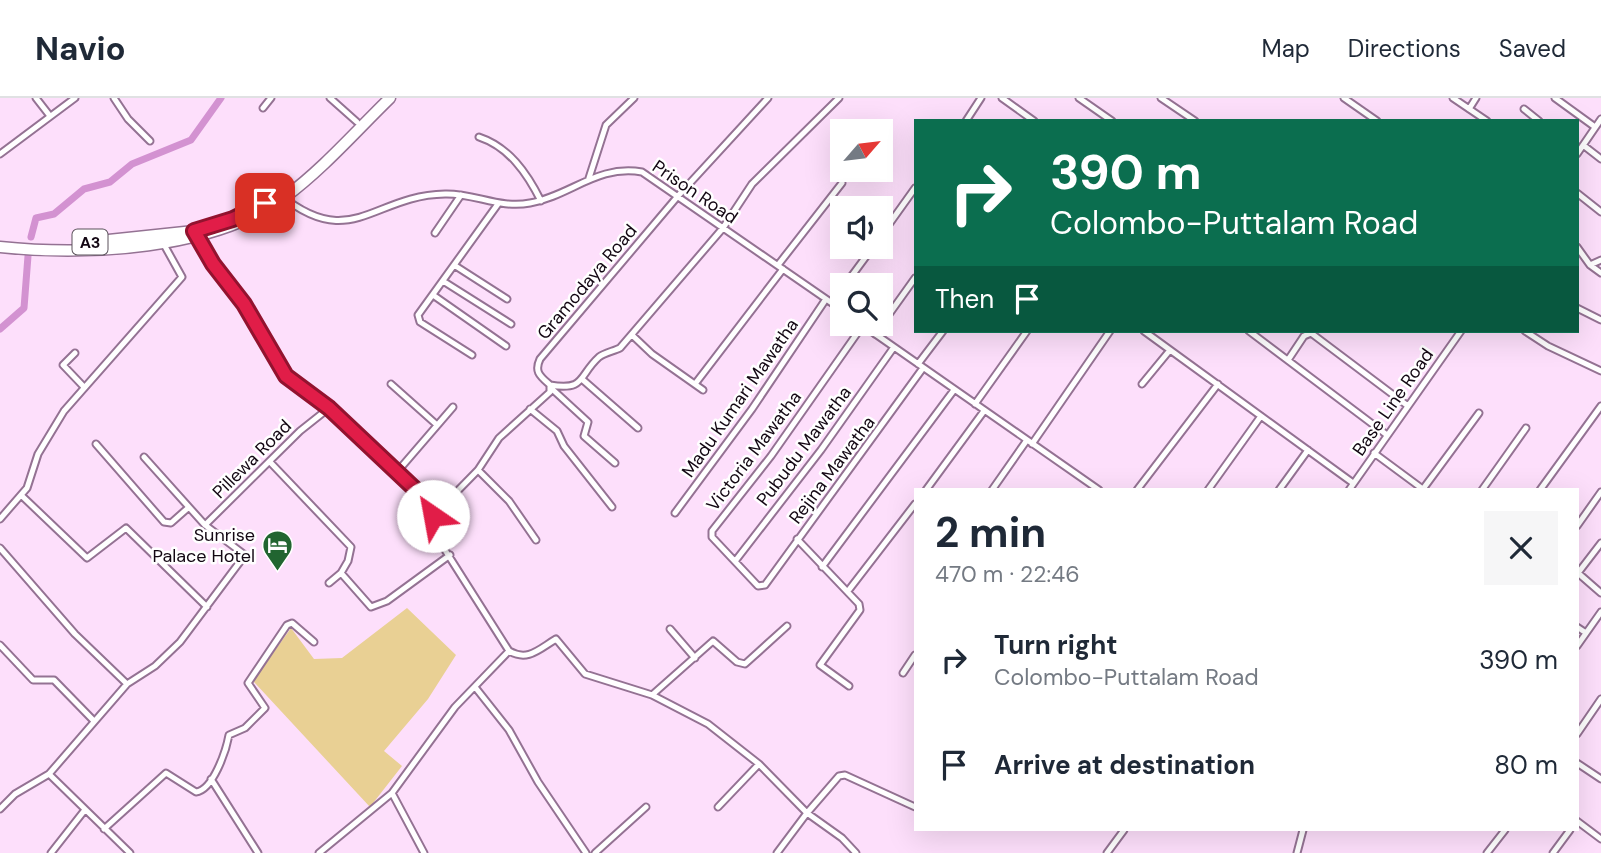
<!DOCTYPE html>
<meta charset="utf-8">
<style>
body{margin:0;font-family:"DM Sans",sans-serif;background:#f6f6f7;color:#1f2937;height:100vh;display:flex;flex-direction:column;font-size:26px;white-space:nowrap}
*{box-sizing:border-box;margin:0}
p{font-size:23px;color:#747a83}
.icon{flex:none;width:38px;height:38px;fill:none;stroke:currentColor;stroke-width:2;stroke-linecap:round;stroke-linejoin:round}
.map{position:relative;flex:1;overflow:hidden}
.side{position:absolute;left:914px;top:390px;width:665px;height:343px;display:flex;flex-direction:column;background:#fff;border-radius:0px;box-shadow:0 7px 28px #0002}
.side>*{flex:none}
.banner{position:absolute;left:914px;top:21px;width:665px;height:214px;border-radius:0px;box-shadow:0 7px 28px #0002;background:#0b6e4f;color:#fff;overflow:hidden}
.needle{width:46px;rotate:62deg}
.controls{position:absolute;left:830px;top:21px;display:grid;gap:14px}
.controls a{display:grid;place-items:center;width:63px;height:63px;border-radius:0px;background:#fff;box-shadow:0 7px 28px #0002;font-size:35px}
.pin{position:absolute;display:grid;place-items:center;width:60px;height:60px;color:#fff;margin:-30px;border-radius:14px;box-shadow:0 4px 10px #0006}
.me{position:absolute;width:77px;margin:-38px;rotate:327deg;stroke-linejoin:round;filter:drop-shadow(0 0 5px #0008)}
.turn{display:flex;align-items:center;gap:24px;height:147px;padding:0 21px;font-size:32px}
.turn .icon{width:91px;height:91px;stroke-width:2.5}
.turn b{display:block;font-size:49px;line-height:60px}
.then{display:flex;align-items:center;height:66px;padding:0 21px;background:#0003;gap:14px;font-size:26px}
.round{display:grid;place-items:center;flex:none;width:74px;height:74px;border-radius:0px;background:#f6f6f7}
.summary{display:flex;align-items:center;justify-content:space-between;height:119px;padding:0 21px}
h1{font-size:42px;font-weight:700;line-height:52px}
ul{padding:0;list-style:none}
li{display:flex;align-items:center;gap:21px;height:105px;padding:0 21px}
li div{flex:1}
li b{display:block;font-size:26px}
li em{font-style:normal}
header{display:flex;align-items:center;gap:42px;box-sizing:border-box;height:98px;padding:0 35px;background:#fff;border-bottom:2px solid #e0e1e3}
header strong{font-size:33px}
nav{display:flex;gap:38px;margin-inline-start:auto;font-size:24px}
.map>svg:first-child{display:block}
.green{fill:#e9d094}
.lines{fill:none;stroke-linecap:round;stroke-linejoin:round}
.canal{stroke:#d392d1;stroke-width:7}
.street-casing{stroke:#947293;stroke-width:9}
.highway-casing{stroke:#947293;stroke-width:13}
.street{stroke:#fff;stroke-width:5}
.highway{stroke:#fff;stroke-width:10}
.route-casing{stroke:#92132f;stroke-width:18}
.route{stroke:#e11d48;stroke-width:12}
.labels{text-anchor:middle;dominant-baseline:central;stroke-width:5;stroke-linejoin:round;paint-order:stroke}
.shield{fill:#fff;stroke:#5a515a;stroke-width:2}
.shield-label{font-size:16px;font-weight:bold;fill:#130713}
.street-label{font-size:18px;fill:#130713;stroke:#fff}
.poi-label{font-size:18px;fill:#130713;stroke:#fff;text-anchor:end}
</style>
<header>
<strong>Navio</strong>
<nav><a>Map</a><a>Directions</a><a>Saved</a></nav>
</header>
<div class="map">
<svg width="1601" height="755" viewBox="0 0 1601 755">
<rect width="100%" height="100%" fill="#fddffb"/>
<!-- green -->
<path class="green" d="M407,510l49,47 -28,44 -44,52 18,15 -32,41 -117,-126 38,-53 23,31 28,-1z"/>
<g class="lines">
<!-- canal -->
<path class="canal" d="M31,139l5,-19 18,-4 30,-25 26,-7 22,-18 59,-24 30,-42
M0,231l24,-21 4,-52"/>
<defs>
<path id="street" d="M36,0l14,18
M114,0l14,21 22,22
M330,0l27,24
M1002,0l32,23
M1079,0l33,23
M1161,0l34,23
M1344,0l33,23
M1453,0l34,23
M1555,0l40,29
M263,10l8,-10
M1469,11l7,-11
M1524,11l15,12
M966,23l15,-23
M479,39c30,10 48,36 62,64
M1583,47l18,14
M0,56l75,-56
M1577,56l24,-35
M589,80l17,-53 28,-27
M1577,95l24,19
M279,96c72,59 94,1 166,0 29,-1 55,15 85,9 40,-7 68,-39 112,-31l200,138
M435,135l26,-38
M197,138l16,28 31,40 43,72 42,32 105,99 4,32 71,112 -54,56 -63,86 -73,60
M880,139l35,-49
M1577,149l13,18 11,8
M454,167l53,34
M778,167l64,-82
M1590,167l11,-5
M443,183l68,43
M845,187l28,-38
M433,197l73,51
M832,205l10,-13
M1577,210l24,12
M861,226l238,166
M863,227l-92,131 -59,75v6l46,49 7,-1 158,-217
M1144,233l209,152
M1249,233l138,104
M1525,233l23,15 53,25
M875,236l40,-56
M632,237l20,19 51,36
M75,255l-12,12 20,21
M472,257l-52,-33 -2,-7 80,-111
M1288,262l16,-24 7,-3 97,73
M918,266l25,-33
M583,282l55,48
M391,286l46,41
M695,286l88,-115
M1142,286l28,-34
M550,287c36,6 28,-9 49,-28 5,-4 15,-6 21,-9l103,-120 29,-44 87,-86
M551,290l37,34 -4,14 31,27
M975,306l52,-73
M530,311l27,22 7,15 48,61
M96,346l68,78 7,1 17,-15
M1032,346l78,-113
M1374,355l50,37
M144,359l61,68
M270,364l81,85 -3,14 -7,12
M478,372l31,31 27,39
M397,374l56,-65
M1423,391l56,-76
M926,392l58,-79
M992,392l35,-50
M1137,392l81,-106
M1208,392l53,-74
M1279,392l29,-40
M1349,392l112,-159
M1482,392l44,-62
M1540,392l61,-84
M21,397l66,63 39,-30 81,79
M675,415l77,-104 74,-110
M433,418l45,-46 21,-32 51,-46v-7c-10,-9 -16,-13 -10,-26l138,-163 90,-98
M0,421l27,-31 11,-34 26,-43 118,-134 -20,-36
M1577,428l24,-34
M797,441l62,65 1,6 -40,55 29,21
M1601,445l-23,30 23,20
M0,450l75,86 52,50
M736,462l85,-110 73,-103
M822,469l132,-177
M329,485l12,-10 30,34 16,-6 63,-46
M848,493l67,-87
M1577,529l9,6
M670,531l25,29
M0,547l33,35h21l39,40
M1577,548l24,-34
M509,553c19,11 30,-2 47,-12l29,35 67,21 56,29 51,40 48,49 -30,40
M903,575l12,-18
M475,589l34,43 29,52 48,71
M652,597l61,-54 24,21 8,2 42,-38
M1577,636l24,-35
M1577,665l24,16
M49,676l78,-90 28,-18 25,-24 65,-87 -40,-30 95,-94 29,-23
M211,681l47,74
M392,695l32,60
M718,709l41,-43
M0,711l15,-15 34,-20 81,79
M1577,723l24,18
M104,731l62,-56 30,19c17,-2 30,-41 33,-57l16,-7 20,-20 -17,-25 39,-58 5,-2 22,19
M51,755l33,-42
M595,755l51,-46
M856,755l-14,-15 -35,-25 32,-37 6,-1 70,32
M1107,755l17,-23
M1297,755l6,-23
M1487,755l18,-23
M1553,755l17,-23"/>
<path id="highway" d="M80,145l114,-12 34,-10
M0,149c86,9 214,3 285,-50 38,-28 71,-66 105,-99"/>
</defs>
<!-- street casing -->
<use href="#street" class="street-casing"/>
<!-- highway casing -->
<use href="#highway" class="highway-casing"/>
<!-- street -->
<use href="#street" class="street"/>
<!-- highway -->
<use href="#highway" class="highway"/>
</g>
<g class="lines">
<defs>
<path id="route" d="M265,105l-32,16 -39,12 19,33 31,40 42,72 43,32 105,99 -1,9"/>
</defs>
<!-- route casing -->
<use href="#route" class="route-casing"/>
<!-- route -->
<use href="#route" class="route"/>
</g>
<!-- icons -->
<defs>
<symbol id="hotel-pin" viewBox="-11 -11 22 30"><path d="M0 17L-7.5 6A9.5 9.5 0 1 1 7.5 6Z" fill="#216530" stroke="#fff"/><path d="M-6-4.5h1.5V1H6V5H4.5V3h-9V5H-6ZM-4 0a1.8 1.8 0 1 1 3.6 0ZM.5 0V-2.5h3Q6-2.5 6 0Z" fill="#fff"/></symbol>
</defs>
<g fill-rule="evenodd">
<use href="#hotel-pin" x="260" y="430" width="35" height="47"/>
</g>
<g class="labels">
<!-- shield labels -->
<rect class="shield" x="72.5" y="131.5" width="35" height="25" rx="5"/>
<g class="shield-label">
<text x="90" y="144">A3</text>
</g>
<!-- street labels -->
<g class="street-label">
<text transform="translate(695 94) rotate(34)">Prison Road</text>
<text transform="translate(587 184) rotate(-50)">Gramodaya Road</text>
<text transform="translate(740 300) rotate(-55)">Madu Kumari Mawatha</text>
<text transform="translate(1393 304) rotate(-55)">Base Line Road</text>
<text transform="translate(804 348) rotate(-53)">Pubudu Mawatha</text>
<text transform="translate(754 353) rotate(-53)">Victoria Mawatha</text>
<text transform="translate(252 361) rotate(-45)">Pillewa Road</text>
<text transform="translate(832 372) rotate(-53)">Rejina Mawatha</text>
</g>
<!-- poi labels -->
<g class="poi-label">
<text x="255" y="437">Sunrise<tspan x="255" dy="21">Palace Hotel</tspan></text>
</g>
</g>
</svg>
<div class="controls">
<a><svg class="needle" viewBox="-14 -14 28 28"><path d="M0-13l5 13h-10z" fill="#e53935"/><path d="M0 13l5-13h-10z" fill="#747a83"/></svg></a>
<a><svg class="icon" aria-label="sound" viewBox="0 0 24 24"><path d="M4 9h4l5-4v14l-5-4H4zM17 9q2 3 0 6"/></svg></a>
<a><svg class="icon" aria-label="search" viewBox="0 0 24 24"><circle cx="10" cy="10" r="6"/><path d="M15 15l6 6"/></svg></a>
</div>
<div class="pin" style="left:265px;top:105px;background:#d93025"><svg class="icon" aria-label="arrive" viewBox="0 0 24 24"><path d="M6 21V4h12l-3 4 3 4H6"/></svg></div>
<svg class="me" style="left:433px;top:418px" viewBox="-20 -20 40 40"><circle r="19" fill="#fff"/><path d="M0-13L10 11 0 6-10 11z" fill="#e11d48"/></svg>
<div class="banner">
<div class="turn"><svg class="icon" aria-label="right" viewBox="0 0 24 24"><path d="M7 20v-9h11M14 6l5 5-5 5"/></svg><div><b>390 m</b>Colombo-Puttalam Road</div></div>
<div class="then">Then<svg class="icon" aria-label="arrive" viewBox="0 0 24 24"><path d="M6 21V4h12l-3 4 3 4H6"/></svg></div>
</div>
<section class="side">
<div class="summary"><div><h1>2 min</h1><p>470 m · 22:46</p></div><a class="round"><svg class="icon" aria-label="close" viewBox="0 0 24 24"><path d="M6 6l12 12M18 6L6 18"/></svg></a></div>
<ul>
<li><svg class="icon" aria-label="right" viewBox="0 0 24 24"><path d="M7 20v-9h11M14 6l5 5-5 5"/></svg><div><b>Turn right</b><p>Colombo-Puttalam Road</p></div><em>390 m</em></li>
<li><svg class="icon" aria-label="arrive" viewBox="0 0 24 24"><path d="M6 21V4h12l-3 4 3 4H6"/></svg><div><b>Arrive at destination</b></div><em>80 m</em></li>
</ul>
</section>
</div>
